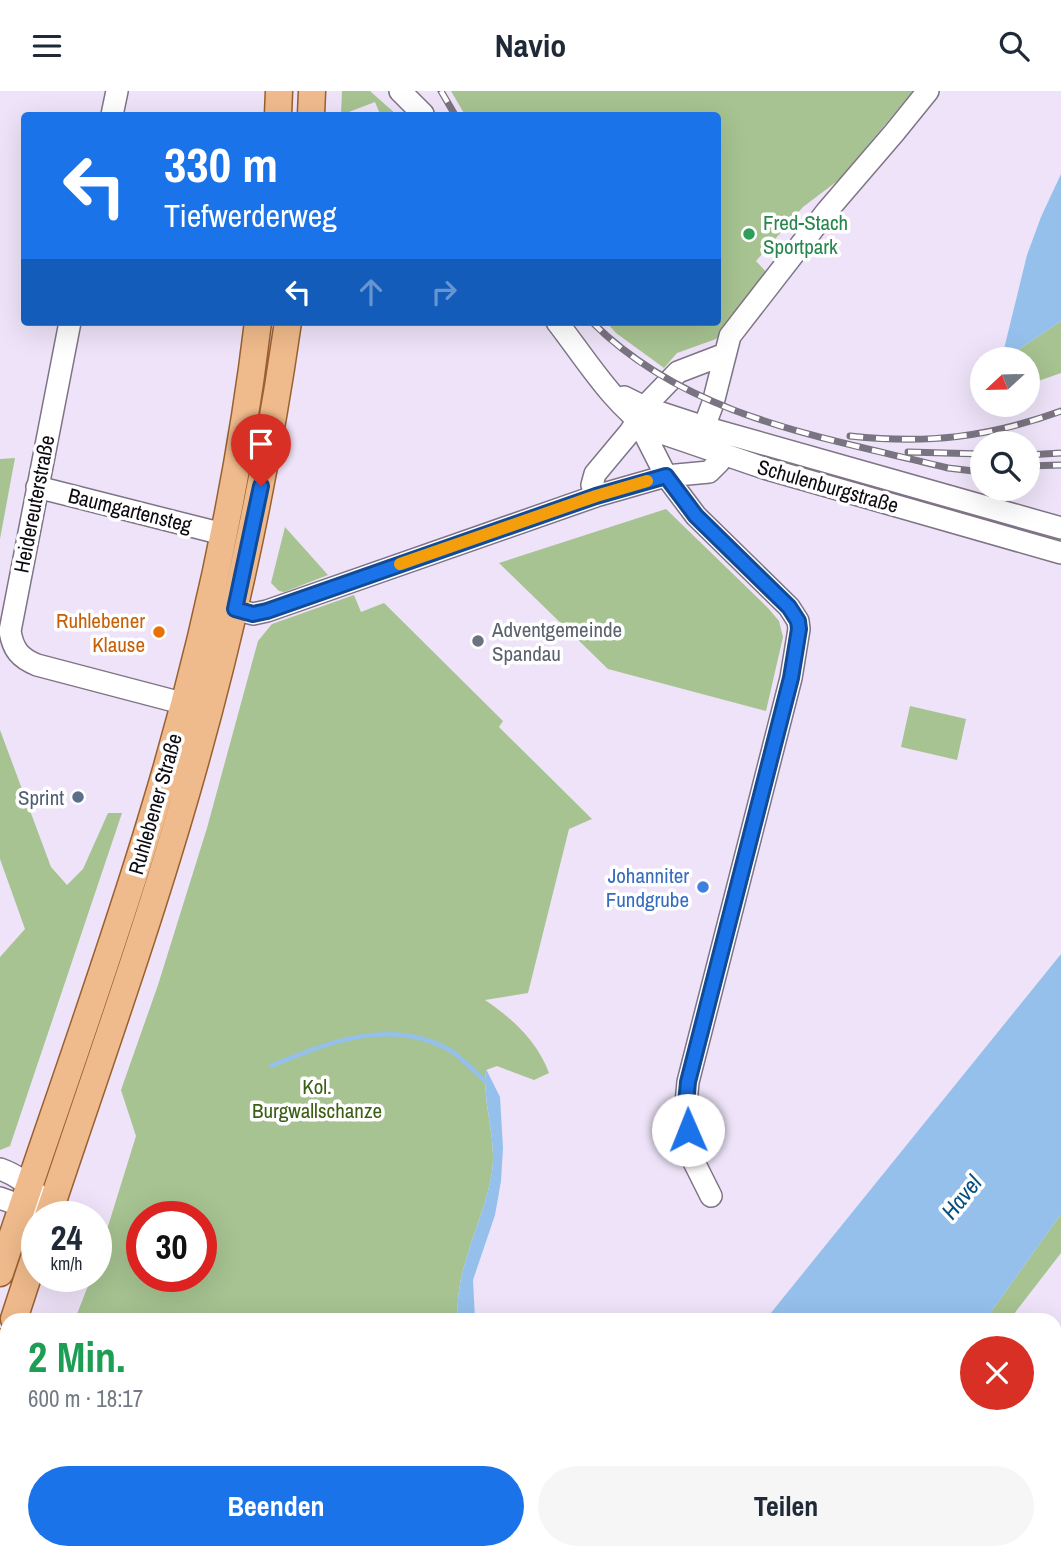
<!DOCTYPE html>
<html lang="de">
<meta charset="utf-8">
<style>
body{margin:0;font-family:"Archivo Narrow",sans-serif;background:#f6f6f7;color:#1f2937;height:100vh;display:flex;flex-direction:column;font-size:26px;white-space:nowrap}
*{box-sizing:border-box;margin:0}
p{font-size:23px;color:#747a83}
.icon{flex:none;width:38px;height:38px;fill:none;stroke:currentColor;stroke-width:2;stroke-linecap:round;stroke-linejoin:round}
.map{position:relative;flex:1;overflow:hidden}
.details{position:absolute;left:0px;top:1222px;width:1062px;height:247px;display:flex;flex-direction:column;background:#fff;border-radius:21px 21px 0 0;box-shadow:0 7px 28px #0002}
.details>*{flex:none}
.banner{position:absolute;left:21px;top:21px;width:700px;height:214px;border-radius:7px;box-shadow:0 7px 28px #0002;background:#1a73e8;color:#fff;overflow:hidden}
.needle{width:46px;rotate:248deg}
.controls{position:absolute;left:970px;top:256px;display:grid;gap:14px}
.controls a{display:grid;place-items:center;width:70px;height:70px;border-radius:50%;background:#fff;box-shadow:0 7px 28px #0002;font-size:35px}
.speed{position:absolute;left:21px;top:1110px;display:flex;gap:14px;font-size:35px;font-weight:700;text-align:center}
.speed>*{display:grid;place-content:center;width:91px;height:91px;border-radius:50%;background:#fff;box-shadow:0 7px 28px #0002;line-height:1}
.speed small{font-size:18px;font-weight:400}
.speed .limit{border:10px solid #d22;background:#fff;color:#111}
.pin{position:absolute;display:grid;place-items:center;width:60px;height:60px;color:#fff;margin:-72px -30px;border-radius:50% 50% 50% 0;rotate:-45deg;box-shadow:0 0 7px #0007}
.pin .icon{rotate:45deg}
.me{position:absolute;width:77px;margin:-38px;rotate:359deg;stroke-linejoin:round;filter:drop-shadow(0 0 5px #0008)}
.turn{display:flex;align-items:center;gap:24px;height:147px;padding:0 28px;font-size:32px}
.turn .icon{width:91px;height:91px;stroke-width:2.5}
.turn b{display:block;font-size:49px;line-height:60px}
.lanes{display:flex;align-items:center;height:66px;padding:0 28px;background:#0003;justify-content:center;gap:35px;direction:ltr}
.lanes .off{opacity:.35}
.round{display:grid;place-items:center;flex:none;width:74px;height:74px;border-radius:37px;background:#f6f6f7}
.headline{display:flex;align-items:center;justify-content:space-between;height:119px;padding:0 28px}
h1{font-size:42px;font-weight:700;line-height:52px;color:#1e9e55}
.primary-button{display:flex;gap:14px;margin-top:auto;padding:14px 28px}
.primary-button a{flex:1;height:80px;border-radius:42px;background:#1a73e8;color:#fff;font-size:28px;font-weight:700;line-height:80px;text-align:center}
.primary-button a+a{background:#f6f6f7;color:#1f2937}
header{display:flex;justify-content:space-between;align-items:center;height:91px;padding:0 28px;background:#fff;font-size:32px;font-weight:700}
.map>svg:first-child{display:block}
.green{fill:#a7c391;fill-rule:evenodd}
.water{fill:#94c0eb}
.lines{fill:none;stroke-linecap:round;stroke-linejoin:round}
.stream{stroke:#94c0eb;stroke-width:4.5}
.minor-casing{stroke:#7e7486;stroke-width:24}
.major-casing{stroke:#9a602f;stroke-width:29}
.minor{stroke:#fff;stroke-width:21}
.major{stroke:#f0bb8c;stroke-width:26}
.rail-casing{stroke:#7a7381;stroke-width:7}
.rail{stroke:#fff;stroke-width:4.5;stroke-dasharray:13;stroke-linecap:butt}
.route-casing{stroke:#114b97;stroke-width:18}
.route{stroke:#1a73e8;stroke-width:12}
.slow{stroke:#f59e0b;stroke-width:12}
.leisure-dot{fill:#2e9e5b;stroke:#fff;stroke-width:2.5}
.food-dot{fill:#e8710a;stroke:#fff;stroke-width:2.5}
.worship-dot{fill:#6b7280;stroke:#fff;stroke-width:2.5}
.service-dot{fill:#5c6f8a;stroke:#fff;stroke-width:2.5}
.shop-dot{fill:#3f7fe0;stroke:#fff;stroke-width:2.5}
.labels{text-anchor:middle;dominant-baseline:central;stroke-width:7;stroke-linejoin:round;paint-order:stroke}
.leisure-label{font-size:21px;fill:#27864d;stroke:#fff;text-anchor:start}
.street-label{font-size:21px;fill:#0e0a11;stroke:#fff}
.food-label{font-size:21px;fill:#c56008;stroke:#fff;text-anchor:end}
.worship-label{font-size:21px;fill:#5b616d;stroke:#fff;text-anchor:start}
.service-label{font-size:21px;fill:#4e5e75;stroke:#fff;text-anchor:end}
.shop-label{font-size:21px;fill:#366cbe;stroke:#fff;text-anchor:end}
.park-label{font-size:21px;fill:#3b5e15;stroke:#fff}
.water-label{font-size:23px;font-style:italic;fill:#074e82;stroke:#fff}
</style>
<header><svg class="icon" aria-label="menu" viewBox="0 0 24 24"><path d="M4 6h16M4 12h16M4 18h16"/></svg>Navio<svg class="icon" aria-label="search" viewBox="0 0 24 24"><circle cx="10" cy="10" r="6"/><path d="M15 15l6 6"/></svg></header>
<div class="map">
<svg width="1061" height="1468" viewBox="0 0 1061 1468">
<rect width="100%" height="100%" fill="#eee3f8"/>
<!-- green -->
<path class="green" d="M342,0h28l27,24 -17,-1 -5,-12 -34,13z
M451,0h462l-73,88 -37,28 -47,54 13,14 -53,64 -39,14 -13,15 -48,-35 -10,-11h112v-207h-253z
M1061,230v52l-34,12v-26h-17l-1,-3z
M778,365l283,80v11l-286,-83z
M15,367l-15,81v-80z
M666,418l102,99 11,13 4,16 -17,74 -158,-42 -109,-106z
M285,436l43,48 -44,17 -5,-1 -8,-8z
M354,504l7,17 23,-9 119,118 -4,6 93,92 -23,10 -41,164 -43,7c28,19 52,41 64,73l-15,7 -37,-14 -11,4c-4,34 11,67 6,102 -8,50 -38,96 -34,147h-383l17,-43h4v-11l40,-129 -15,-46 37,-105 49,-157 51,-187 14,-17zM142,1125h59v60h-59z
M910,615l56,13 -9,41 -56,-13z
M0,639l51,137 16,18 16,-16 25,-56h14l-112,333 -10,4v-193l25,-28 -25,-70z
M1061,1123v39l-51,66h-24z
M50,1461h464l-11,7h-452z"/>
<!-- water -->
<path class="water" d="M1061,83v147l-52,35 -6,-3 24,-98 14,-38z
M1061,863v260l-75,105h-220z
M486,978l14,28 3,51 -2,33 -6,34 -22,65 2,39h-17c-4,-51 26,-97 34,-147 5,-35 -10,-68 -6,-103z
M541,1461h231l-6,7h-234z"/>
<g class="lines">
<!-- stream -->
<path class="stream" d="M271,975c56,-23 117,-49 177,-17 13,7 25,22 37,32"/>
<defs>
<path id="minor" d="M400,0l23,23
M112,24l5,-24
M70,231l-60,309c3,19 10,27 27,34l160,42
M557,231c28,36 55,81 93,107l114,39 297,85
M624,306l22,11 58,19 357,101
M638,330l28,55 30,40 93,91 9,14 1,8 -8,49 -103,404 -3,32 8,46 18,36
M700,347l13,-35 17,-67 97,-125 67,-78 34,-42
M37,396l186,47
M596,405l-4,-11 3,-11 35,-42 20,-31 28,-29 47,-18
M235,518l18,5 14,-3 329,-115 70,-20 43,-4 10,-10 3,-8 -18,-27
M0,1078c17,6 28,15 40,28
M0,1107l22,8 16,2"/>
<path id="major" d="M278,24l1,-24
M311,24l1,-24
M48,1125c49,-147 102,-294 144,-443 42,-148 74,-299 96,-451
M0,1182c50,-152 106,-303 152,-456 49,-161 86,-328 106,-495
M14,1228l23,-70
M0,1272l7,-22"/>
</defs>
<!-- minor casing -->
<use href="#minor" class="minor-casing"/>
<!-- major casing -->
<use href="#major" class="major-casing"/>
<!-- minor -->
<use href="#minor" class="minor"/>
<!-- major -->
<use href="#major" class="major"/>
<defs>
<path id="rail" d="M441,0l14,24
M592,231c95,95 231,115 356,146l34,4
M850,345c77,8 137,2 211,-25
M908,361l74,2
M1027,364l34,-2
M1027,375l34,-1"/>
</defs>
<!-- rail casing -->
<use href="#rail" class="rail-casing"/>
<!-- rail -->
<use href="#rail" class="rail"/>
</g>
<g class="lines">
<defs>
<path id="route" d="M261,395l-26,123 18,5 14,-3 329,-115 70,-20 30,40 93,91 9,14 1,8 -8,49 -103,404 -3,33 3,15"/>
</defs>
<!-- route casing -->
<use href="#route" class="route-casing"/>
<!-- route -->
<use href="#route" class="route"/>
<!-- slow -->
<path class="slow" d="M400,473l196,-68 51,-15"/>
</g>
<!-- markers -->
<circle class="leisure-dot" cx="749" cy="143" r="7"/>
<circle class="food-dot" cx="159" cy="541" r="7"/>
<circle class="worship-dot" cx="478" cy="550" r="7"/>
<circle class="service-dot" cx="78" cy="706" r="7"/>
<circle class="shop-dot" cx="703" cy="796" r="7"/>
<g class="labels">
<!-- leisure labels -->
<g class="leisure-label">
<text x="763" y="131">Fred-Stach<tspan x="763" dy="24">Sportpark</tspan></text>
</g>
<!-- street labels -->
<g class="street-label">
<text transform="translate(828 395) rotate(16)">Schulenburgstraße</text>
<text transform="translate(34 413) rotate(-79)">Heidereuterstraße</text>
<text transform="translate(130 419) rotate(14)">Baumgartensteg</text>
<text transform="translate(155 713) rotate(-74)">Ruhlebener Straße</text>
</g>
<!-- food labels -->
<g class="food-label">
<text x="145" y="529">Ruhlebener<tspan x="145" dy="24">Klause</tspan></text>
</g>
<!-- worship labels -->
<g class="worship-label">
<text x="492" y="538">Adventgemeinde<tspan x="492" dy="24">Spandau</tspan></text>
</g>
<!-- service labels -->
<g class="service-label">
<text x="64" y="706">Sprint</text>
</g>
<!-- shop labels -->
<g class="shop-label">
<text x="689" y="784">Johanniter<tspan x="689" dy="24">Fundgrube</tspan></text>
</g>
<!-- park labels -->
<g class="park-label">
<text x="317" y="995">Kol.<tspan x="317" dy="24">Burgwallschanze</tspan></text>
</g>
<!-- water labels -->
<g class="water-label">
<text transform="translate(961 1106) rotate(-51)">Havel</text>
</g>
</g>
</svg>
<div class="controls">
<a><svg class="needle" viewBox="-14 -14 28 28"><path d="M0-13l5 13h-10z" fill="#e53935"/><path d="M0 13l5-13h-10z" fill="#747a83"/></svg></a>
<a><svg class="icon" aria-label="search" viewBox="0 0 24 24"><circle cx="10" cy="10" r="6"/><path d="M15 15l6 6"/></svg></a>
</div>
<div class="speed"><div>24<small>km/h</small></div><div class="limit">30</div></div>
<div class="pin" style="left:261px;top:395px;background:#d93025"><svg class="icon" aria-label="arrive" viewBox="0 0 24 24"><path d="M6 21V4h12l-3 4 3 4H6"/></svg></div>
<svg class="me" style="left:688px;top:1039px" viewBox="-20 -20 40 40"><circle r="19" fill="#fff"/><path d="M0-13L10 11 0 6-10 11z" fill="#1a73e8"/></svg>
<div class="banner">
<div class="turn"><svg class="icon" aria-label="left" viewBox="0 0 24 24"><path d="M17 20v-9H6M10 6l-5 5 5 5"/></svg><div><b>330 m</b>Tiefwerderweg</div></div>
<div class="lanes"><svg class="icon" aria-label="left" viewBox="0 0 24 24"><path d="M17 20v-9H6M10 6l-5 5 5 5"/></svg><svg class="icon off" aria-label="ahead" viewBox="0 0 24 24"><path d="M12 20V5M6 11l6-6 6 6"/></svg><svg class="icon off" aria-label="right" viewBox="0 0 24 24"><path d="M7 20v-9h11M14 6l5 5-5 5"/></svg></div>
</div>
<section class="details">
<div class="headline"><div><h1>2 Min.</h1><p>600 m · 18:17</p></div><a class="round" style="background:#d93025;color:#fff"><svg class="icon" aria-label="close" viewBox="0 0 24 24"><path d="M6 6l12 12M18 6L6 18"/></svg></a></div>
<div class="primary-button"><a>Beenden</a><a>Teilen</a></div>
</section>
</div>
